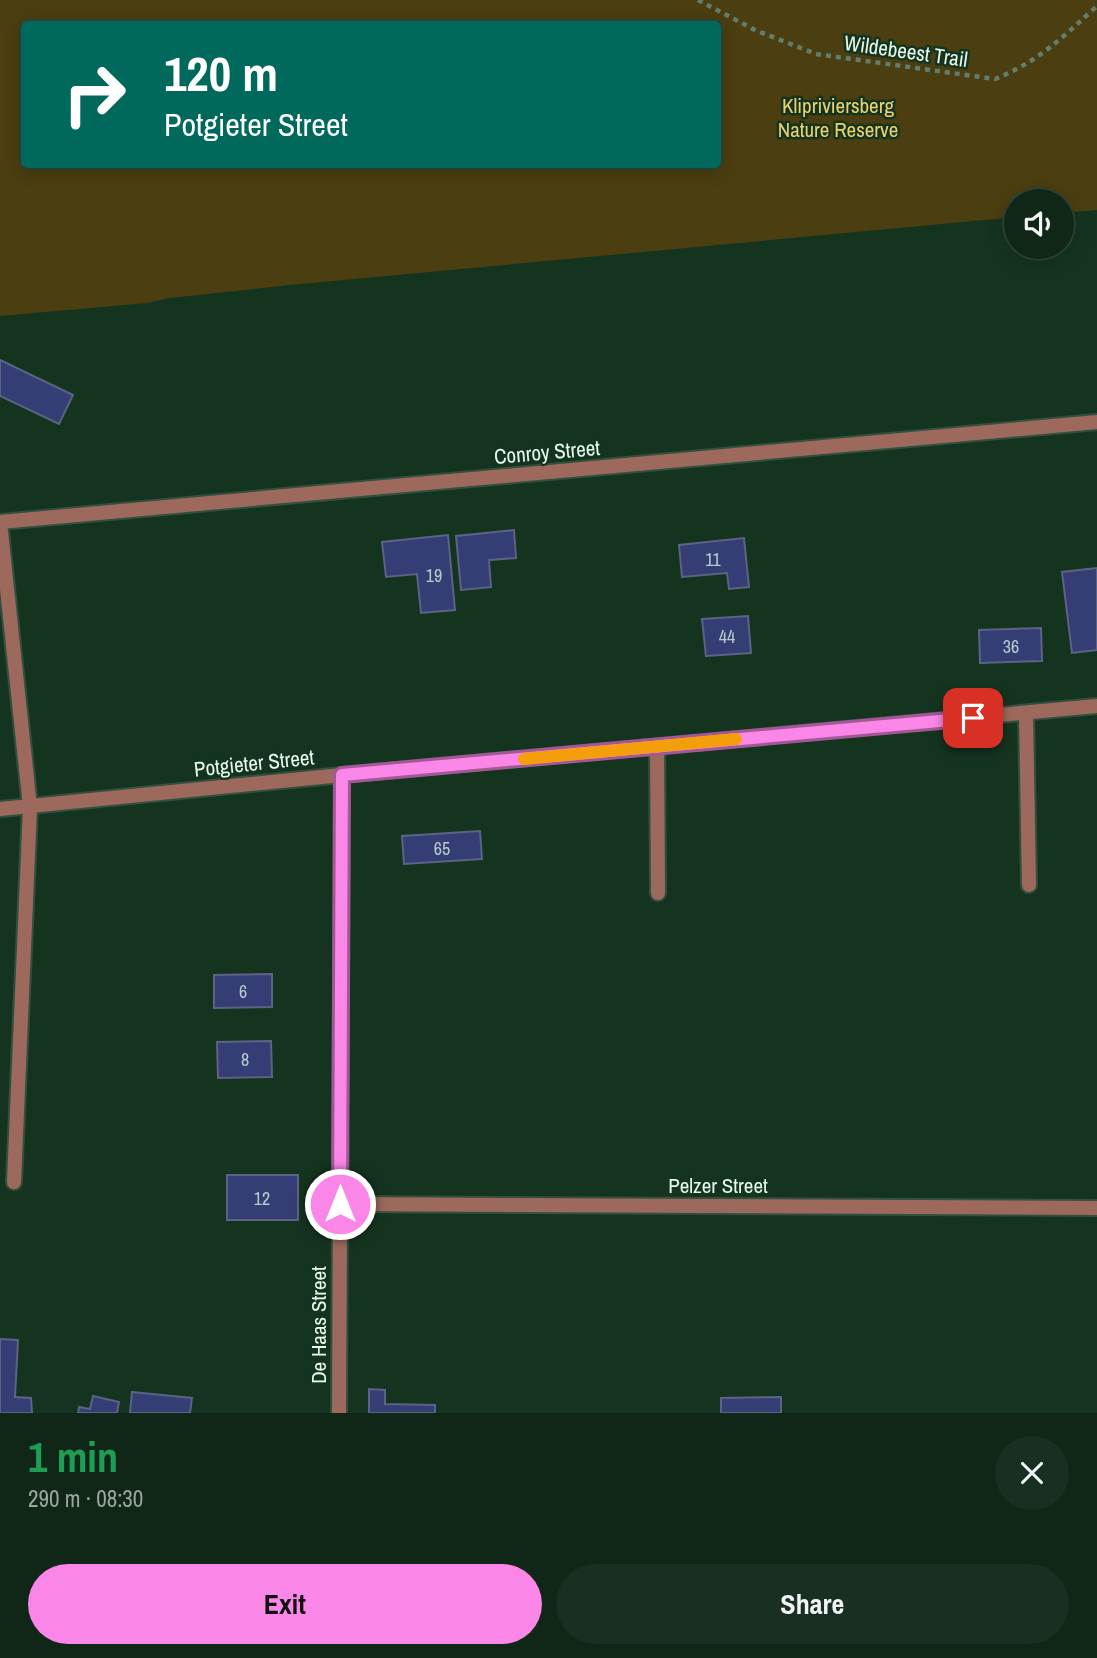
<!DOCTYPE html>
<meta charset="utf-8">
<style>
body{margin:0;font-family:"Archivo Narrow",sans-serif;background:#192f21;color:#f1f3f6;height:100vh;display:flex;flex-direction:column;font-size:26px;white-space:nowrap}
*{box-sizing:border-box;margin:0}
p{font-size:23px;color:#9ca5a2}
.icon{flex:none;width:38px;height:38px;fill:none;stroke:currentColor;stroke-width:2;stroke-linecap:round;stroke-linejoin:round}
.map{position:relative;height:1413px;overflow:hidden}
.panel{display:flex;flex-direction:column;background:#102718;flex:1}
.panel>*{flex:none}
.hud{position:absolute;left:21px;top:21px;width:700px;height:147px;border-radius:7px;box-shadow:0 4px 18px #0003,0 0 0 2px #304437;background:#00695c;color:#fff;overflow:hidden}
.buttons{position:absolute;left:1004px;top:189px;display:grid;gap:14px}
.buttons a{display:grid;place-items:center;width:70px;height:70px;border-radius:50%;background:#102718;box-shadow:0 4px 18px #0003,0 0 0 2px #304437;font-size:35px}
.pin{position:absolute;display:grid;place-items:center;width:60px;height:60px;color:#fff;margin:-30px;border-radius:14px;box-shadow:0 4px 10px #0006}
.me{position:absolute;width:77px;margin:-38px;rotate:0deg;stroke-linejoin:round;filter:drop-shadow(0 0 5px #0008)}
.turn{display:flex;align-items:center;gap:24px;height:147px;padding:0 28px;font-size:32px}
.turn .icon{width:91px;height:91px;stroke-width:2.5}
.turn b{display:block;font-size:49px;line-height:60px}
.round{display:grid;place-items:center;flex:none;width:74px;height:74px;border-radius:37px;background:#192f21}
.headline{display:flex;align-items:center;justify-content:space-between;height:119px;padding:0 28px}
h1{font-size:42px;font-weight:800;line-height:52px;color:#1e9e55}
.button{display:flex;gap:14px;margin-top:auto;padding:14px 28px}
.button a{flex:1;height:80px;border-radius:42px;background:#fa87e7;color:#111;font-size:28px;font-weight:800;line-height:80px;text-align:center}
.button a+a{background:#192f21;color:#f1f3f6}
.map>svg:first-child{display:block}
.green{fill:#4b3e10;fill-rule:evenodd}
.building{fill:#343e75;stroke:#5b6384;stroke-width:2}
.lines{fill:none;stroke-linecap:round;stroke-linejoin:round}
.minor-casing{stroke:#32503d;stroke-width:18}
.path{stroke:#627d6b;stroke-width:4.5;stroke-dasharray:5 5;stroke-linecap:butt}
.minor{stroke:#9d695d;stroke-width:14}
.route-casing{stroke:#a25896;stroke-width:18}
.route{stroke:#fa87e7;stroke-width:12}
.slow{stroke:#f59e0b;stroke-width:12}
.labels{text-anchor:middle;dominant-baseline:central;stroke-width:5;stroke-linejoin:round;paint-order:stroke}
.number-label{font-size:18px;fill:#bacbce}
.street-label{font-size:21px;fill:#e7faec;stroke:#153420}
.park-label{font-size:21px;fill:#eed16e;stroke:#153420}
</style>
<div class="map">
<svg width="1097" height="1413" viewBox="0 0 1097 1413">
<rect width="100%" height="100%" fill="#153420"/>
<!-- green -->
<path class="green" d="M0,0h1097v210l-35,3v-12h-45v16l-727,68 -120,13 -23,5 -147,13zM24,24h694v140h-694z"/>
<!-- building -->
<path class="building" d="M0,360l73,35 -14,29 -59,-28z
M514,530l2,28 -27,2 2,27 -30,3 -5,-54z
M448,535l7,75 -34,3 -4,-39 -31,3 -4,-35z
M744,538l5,49 -20,2 -2,-16 -45,4 -3,-32z
M1097,568v82l-25,3 -10,-81z
M748,616l3,37 -45,3 -4,-37z
M1041,628l1,33 -62,2 -1,-33z
M480,831l2,28 -78,5 -2,-28z
M272,974v33l-58,1v-33z
M271,1041l1,36 -54,1 -1,-36z
M227,1175h71v45h-71z
M0,1339l18,1 -3,57 16,1 1,15h-32z
M369,1389l16,1v14l50,1v8h-66z
M132,1392l60,6 -2,15h-60z
M93,1396l26,6 -2,11h-39l1,-6 11,2z
M781,1397v16h-60v-15z"/>
<g class="lines">
<defs>
<path id="minor" d="M0,522l1097,-100
M0,522l30,285 -16,375
M1026,713l3,172
M657,747l1,146
M0,809l342,-34 755,-69
M340,1204l757,4
M339,1413l3,-638"/>
</defs>
<!-- minor casing -->
<use href="#minor" class="minor-casing"/>
<!-- path -->
<path class="path" d="M698,0l57,30 61,24 179,25c43,-17 69,-43 102,-73"/>
<!-- minor -->
<use href="#minor" class="minor"/>
</g>
<g class="lines">
<defs>
<path id="route" d="M340,1204l2,-429 631,-57"/>
</defs>
<!-- route casing -->
<use href="#route" class="route-casing"/>
<!-- route -->
<use href="#route" class="route"/>
<!-- slow -->
<path class="slow" d="M524,759l212,-20"/>
</g>
<g class="labels">
<!-- number labels -->
<g class="number-label">
<text x="713" y="559">11</text>
<text x="434" y="575">19</text>
<text x="727" y="636">44</text>
<text x="1011" y="646">36</text>
<text x="442" y="848">65</text>
<text x="243" y="991">6</text>
<text x="245" y="1059">8</text>
<text x="262" y="1198">12</text>
</g>
<!-- street labels -->
<g class="street-label">
<text transform="translate(906 51) rotate(8)">Wildebeest Trail</text>
<text transform="translate(547 452) rotate(-5)">Conroy Street</text>
<text transform="translate(254 763) rotate(-6)">Potgieter Street</text>
<text x="718" y="1185">Pelzer Street</text>
<text transform="translate(318 1325) rotate(-90)">De Haas Street</text>
</g>
<!-- park labels -->
<g class="park-label">
<text x="838" y="105">Klipriviersberg<tspan x="838" dy="24">Nature Reserve</tspan></text>
</g>
</g>
</svg>
<div class="buttons">
<a><svg class="icon" aria-label="sound" viewBox="0 0 24 24"><path d="M4 9h4l5-4v14l-5-4H4zM17 9q2 3 0 6"/></svg></a>
</div>
<div class="pin" style="left:973px;top:718px;background:#d93025"><svg class="icon" aria-label="arrive" viewBox="0 0 24 24"><path d="M6 21V4h12l-3 4 3 4H6"/></svg></div>
<svg class="me" style="left:340px;top:1204px" viewBox="-20 -20 40 40"><circle r="17" fill="#fa87e7" stroke="#fff" stroke-width="3"/><path d="M0-11L8 9 0 5-8 9z" fill="#fff"/></svg>
<div class="hud">
<div class="turn"><svg class="icon" aria-label="right" viewBox="0 0 24 24"><path d="M7 20v-9h11M14 6l5 5-5 5"/></svg><div><b>120 m</b>Potgieter Street</div></div>
</div>
</div>
<section class="panel">
<div class="headline"><div><h1>1 min</h1><p>290 m · 08:30</p></div><a class="round"><svg class="icon" aria-label="close" viewBox="0 0 24 24"><path d="M6 6l12 12M18 6L6 18"/></svg></a></div>
<div class="button"><a>Exit</a><a>Share</a></div>
</section>
